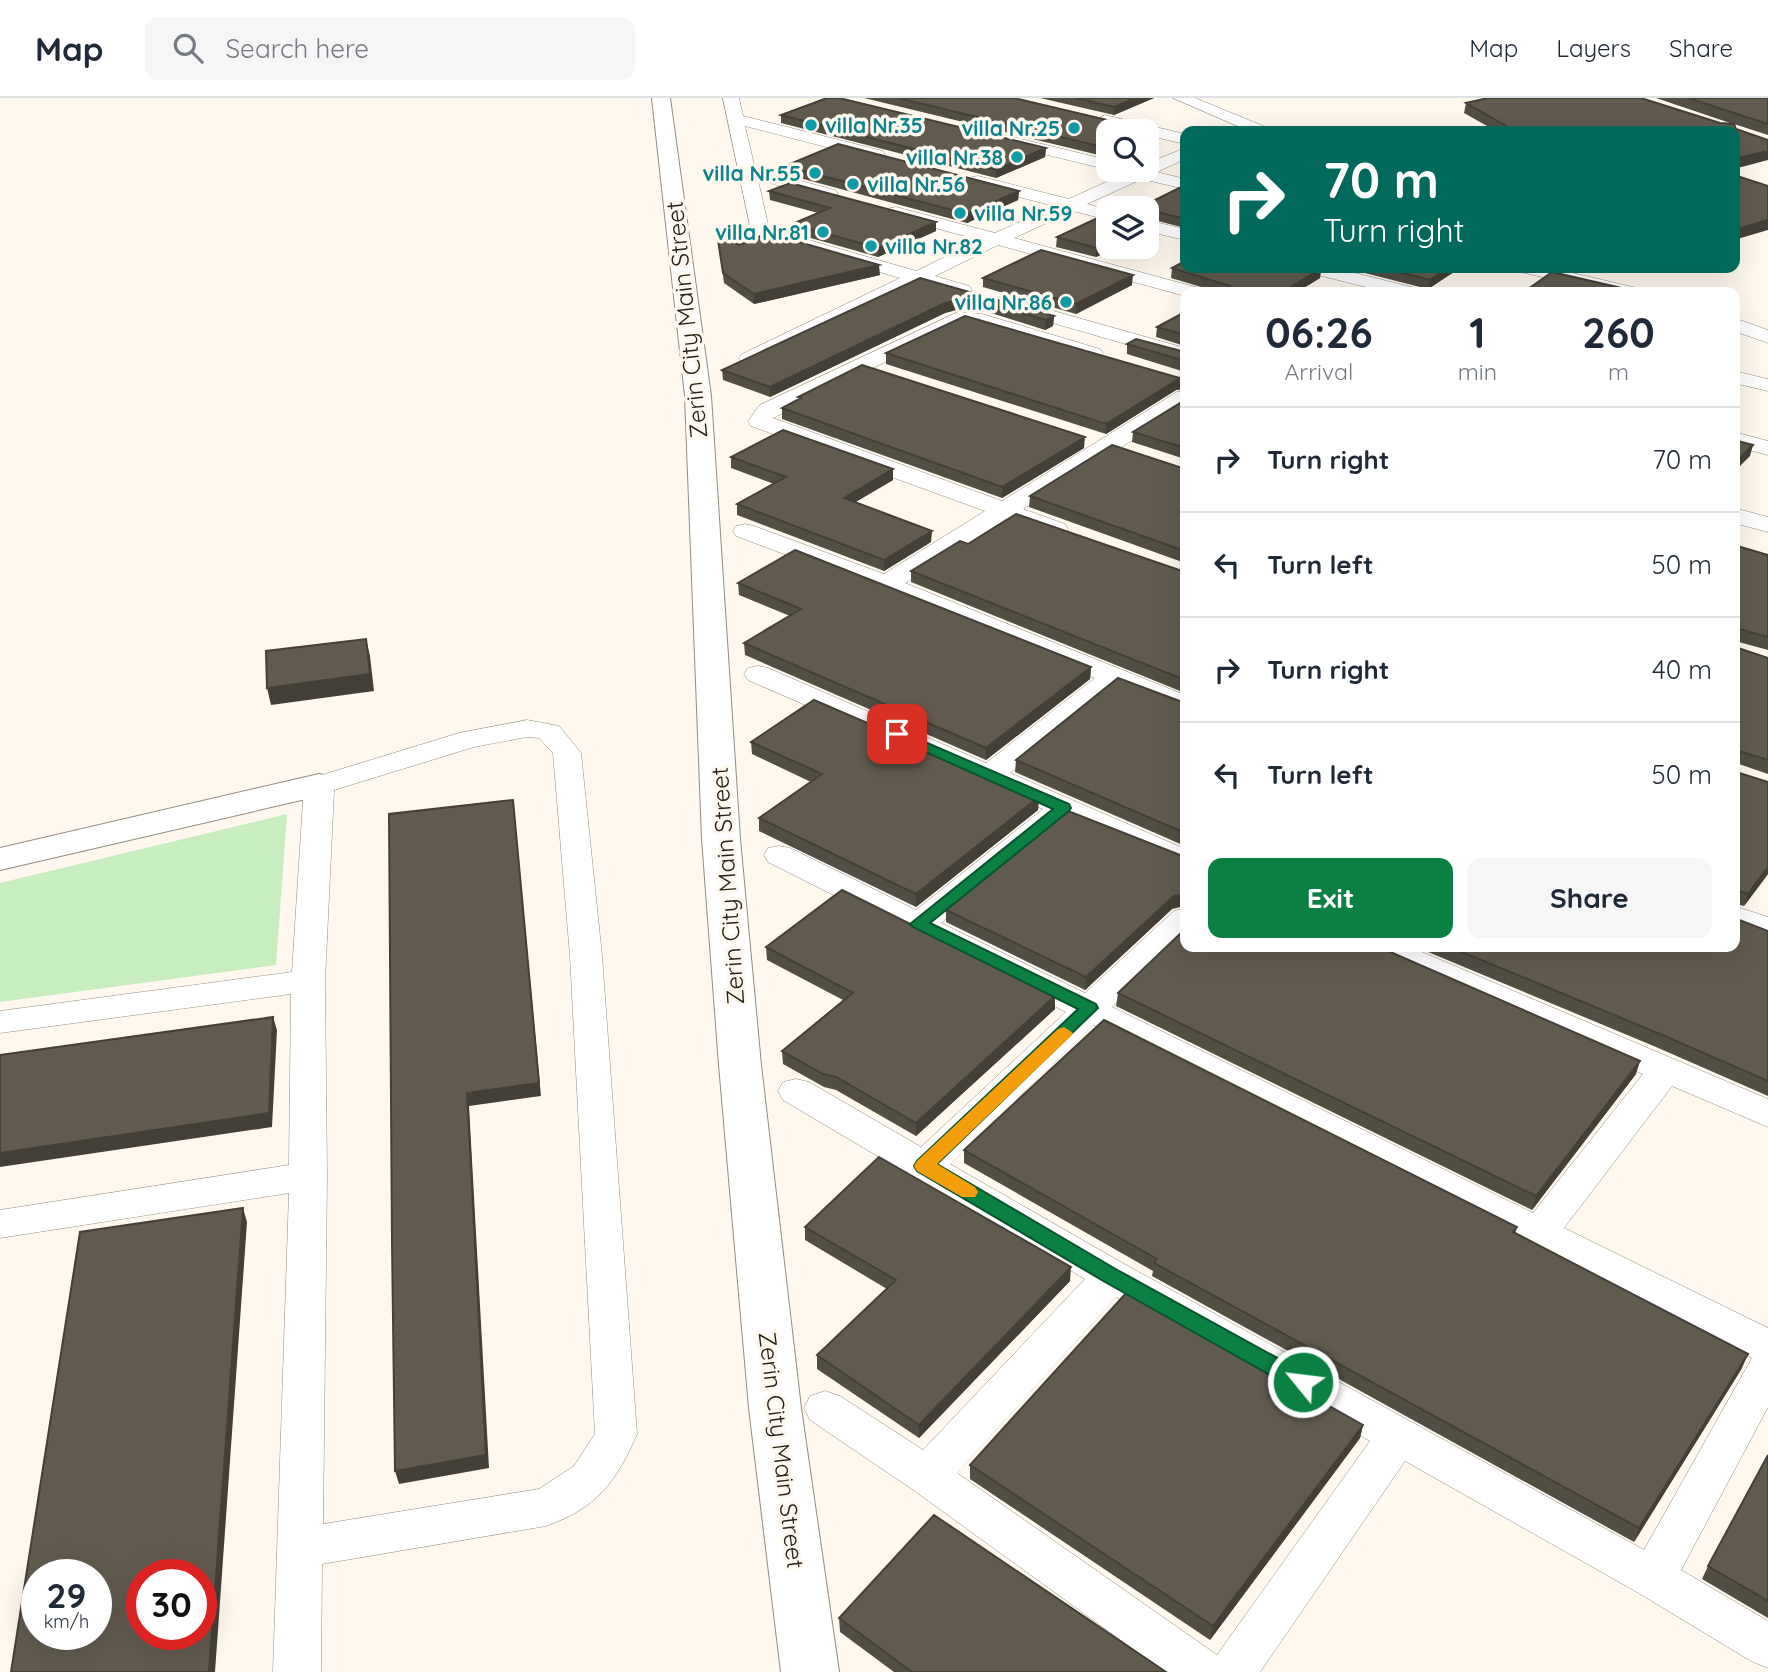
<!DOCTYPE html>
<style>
body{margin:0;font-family:Quicksand,sans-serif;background:#f6f6f7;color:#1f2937;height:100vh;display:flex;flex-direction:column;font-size:26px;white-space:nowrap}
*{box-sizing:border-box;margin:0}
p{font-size:23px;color:#747a83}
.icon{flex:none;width:38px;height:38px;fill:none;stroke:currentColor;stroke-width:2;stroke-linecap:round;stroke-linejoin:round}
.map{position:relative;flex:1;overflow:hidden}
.details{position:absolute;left:1180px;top:189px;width:560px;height:665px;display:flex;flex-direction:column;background:#fff;border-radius:14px;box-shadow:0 7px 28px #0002}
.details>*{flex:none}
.top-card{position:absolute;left:1180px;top:28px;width:560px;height:147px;border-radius:14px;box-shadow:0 7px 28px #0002;background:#00695c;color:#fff;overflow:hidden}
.buttons{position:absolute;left:1096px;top:21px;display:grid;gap:14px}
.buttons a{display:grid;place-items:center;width:63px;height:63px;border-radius:14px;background:#fff;box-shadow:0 7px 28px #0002;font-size:35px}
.speed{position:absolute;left:21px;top:1461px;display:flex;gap:14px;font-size:35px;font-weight:700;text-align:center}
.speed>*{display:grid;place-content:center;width:91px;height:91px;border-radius:50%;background:#fff;box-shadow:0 7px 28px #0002;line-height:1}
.speed small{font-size:18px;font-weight:400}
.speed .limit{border:10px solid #d22;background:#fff;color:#111}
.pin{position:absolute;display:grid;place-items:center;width:60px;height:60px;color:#fff;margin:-30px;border-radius:14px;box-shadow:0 4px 10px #0006}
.me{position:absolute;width:77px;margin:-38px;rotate:299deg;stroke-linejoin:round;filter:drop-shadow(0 0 5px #0008)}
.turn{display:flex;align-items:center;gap:24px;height:147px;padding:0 28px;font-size:32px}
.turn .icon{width:91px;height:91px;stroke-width:2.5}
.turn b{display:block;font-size:49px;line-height:60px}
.eta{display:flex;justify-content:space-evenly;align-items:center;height:119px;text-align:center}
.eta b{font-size:42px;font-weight:700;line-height:49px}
.button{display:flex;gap:14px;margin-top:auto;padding:14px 28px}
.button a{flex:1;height:80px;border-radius:14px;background:#0b8043;color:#fff;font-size:28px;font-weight:700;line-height:80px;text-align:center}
.button a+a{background:#f6f6f7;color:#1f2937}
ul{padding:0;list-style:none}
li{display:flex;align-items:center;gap:21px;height:105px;padding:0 28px;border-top:2px solid #e0e1e3}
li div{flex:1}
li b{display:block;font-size:26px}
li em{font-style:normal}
header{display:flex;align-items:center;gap:42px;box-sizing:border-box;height:98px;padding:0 35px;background:#fff;border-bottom:2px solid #e0e1e3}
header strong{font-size:33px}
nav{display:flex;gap:38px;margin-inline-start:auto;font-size:24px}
.search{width:490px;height:63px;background:#f6f6f7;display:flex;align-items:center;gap:18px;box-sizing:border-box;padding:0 24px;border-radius:14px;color:#747a83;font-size:26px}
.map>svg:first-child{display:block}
.green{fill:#c8edbf}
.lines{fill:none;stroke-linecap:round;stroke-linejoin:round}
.street-casing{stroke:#928b7f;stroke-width:1}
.secondary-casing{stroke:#928b7f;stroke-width:2}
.street{fill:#fff;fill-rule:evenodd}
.secondary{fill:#fff;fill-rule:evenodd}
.wall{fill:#534e44}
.shaded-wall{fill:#444037}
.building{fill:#615b4f;stroke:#444037;stroke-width:2;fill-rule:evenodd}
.route{fill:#0b8043;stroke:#07532c;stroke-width:2}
.slow{fill:#f59e0b}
.culture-dot{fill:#0f9aa8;stroke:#fef8ee;stroke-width:2.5}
.labels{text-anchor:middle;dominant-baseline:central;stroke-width:7;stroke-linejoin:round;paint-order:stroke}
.far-culture-label{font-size:21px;font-weight:bold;fill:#0d838f;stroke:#fef8ee;text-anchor:end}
.street-label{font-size:24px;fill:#25221d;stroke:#fef8ee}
</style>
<header>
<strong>Map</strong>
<div class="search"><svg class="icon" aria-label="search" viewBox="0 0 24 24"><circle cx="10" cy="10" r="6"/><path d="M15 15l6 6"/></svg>Search here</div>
<nav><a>Map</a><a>Layers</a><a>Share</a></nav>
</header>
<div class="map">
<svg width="1768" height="1574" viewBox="0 0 1768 1574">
<rect width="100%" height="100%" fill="#fef8ee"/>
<!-- green -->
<path class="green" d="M287,716l-11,151 -276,37v-119z"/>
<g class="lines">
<defs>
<path id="street" d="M723,0h16l4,18 140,35 2,4 -8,5 -132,-34 10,43 80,21 3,4 -9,5 -71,-19 10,45 3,4 145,42 64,-31 -90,-24 -3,-4 3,-4 6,-1 99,26 59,-27 -82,-21 -3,-4 3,-4 6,-1 91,23 57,-26 1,-3h19v-6l39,-16v11l-28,13 28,7v10l-43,-10 -55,25 21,6v10l-35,-9 -59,27 185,50 3,4h-17v4l-187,-51 -63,31 34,10 3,4 -3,4 -7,2 -43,-12 -163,78h-14l-3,-4 3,-4 158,-76 -141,-41 -9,-11z
M1173,0h22l73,30 2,3h-21z
M1105,17l80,19v10l-39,-9v-4h-14l-33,-8 -2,-3z
M1005,37l103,25 1,10 -110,-27 -2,-3 2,-3z
M1146,122l39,9v11l-39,-9z
M1304,170h31l80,20 3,4h-32l-80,-20z
M1519,170h32l86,20 3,4h-34l-85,-20z
M1011,201l174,49v13l-181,-52 -3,-4 3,-4z
M958,214l24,2 118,35 3,4 -3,4 -7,2 -119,-35h-13l-188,94 229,83 175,-109 8,-1v16l-162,102 42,15 3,5 -3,5c-19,5 -41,-9 -59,-15l-101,64 280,112v18l-68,-26 -107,86 175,76v20l-118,-49 -126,103 144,70 89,-82 11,-3v28l-73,71 421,206 110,-139 -273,-120 -4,-7h44l358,152v28l-96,-41 -108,142 204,100v79l-87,163 87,51v47l-17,-7 -114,-69 -232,-131 -145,211h-95l-253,-183 -102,-69 -6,-12 6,-12 15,-5 15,5 83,54 162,-171 -302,-179 -5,-9 5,-9 13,-3 13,3 112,65 145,-135 -298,-150 -4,-7 4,-7 11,-2 11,2 126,62 127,-101 -295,-129 -4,-6 4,-6 10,-2 10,2 218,95 109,-85 -218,-89 -141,-53 -3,-5 3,-5 9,-2 9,2 130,48 101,-63 -234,-85 -3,-5 12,-16zM1093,927l659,333 -108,192 -518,-285 -176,-101zM1116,1199l254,144 -153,214 -260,-182z
M1734,220l34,12v13l-34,-12z
M1734,273l34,8v12l-34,-8z
M1734,334l34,9v14l-34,-9z
M1734,410l34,9v15l-34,-9z
M527,622l32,6 22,27 21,203 35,478c-21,48 -40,74 -91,92l-224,38 -1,108h-48l16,-479 -289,45v-28l289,-45 2,-171 -291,39v-22l292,-39 12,-187 5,-6 150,-46zM527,639l12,1 14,15 17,203 25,478 -21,32 -35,23 -216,35 4,-348 -2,-195 9,-191 140,-43z
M1734,808l34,11v22l-34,-11z"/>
<path id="secondary" d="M652,0h18l41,298 29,443 21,226 40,343 38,264h-58l-32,-264 -30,-343 -17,-226 -17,-443z
M319,676l13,3 5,8 -5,8 -332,77v-22z"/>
</defs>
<!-- street casing -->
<use href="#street" class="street-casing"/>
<!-- secondary casing -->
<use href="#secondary" class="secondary-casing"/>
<!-- street -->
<use href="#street" class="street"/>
<!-- secondary -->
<use href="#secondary" class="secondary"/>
</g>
<!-- wall -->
<path class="wall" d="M864,0h150l131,31v2h-37v23l-5,2z
M1040,0h114l-40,17z
M1656,0h112v37l-34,-11v7h-238l-32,-18 2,-10 254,20 13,1z
M781,17l265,33 -1,9 -49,21 -215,-55z
M785,68l234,25 -1,9 -51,23 -182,-49z
M1185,87v43l-39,-10v-10h-7z
M769,93l167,40 -58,26 -85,-24 -1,-9 26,-11 -48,-13z
M717,135l22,12 141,30 -126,29 -30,-21z
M1057,139l51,10h9l-21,10 -40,-10z
M1172,170l149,1 -1,9 -23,14h-79l-47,-14z
M1345,170h115l-32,21z
M920,180l134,38 -1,10 -8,4 -57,-18 -25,-4 -18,5 -175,84 -47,-17 -1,-10z
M983,180l149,7 -56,29 -93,-27z
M1185,214v34l-29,-9 1,-10z
M1127,246l58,17v11l-58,-18z
M886,255l296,36 -6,1 -70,44 -220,-70z
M798,299l286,51 -82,50 -220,-79v-11l17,-8z
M1185,302v59l-53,-17 1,-10z
M731,359l162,12v11l-38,22 76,40 -47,29 -147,-56v-11l37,-20 -43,-16z
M1185,371v94l-156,-56 1,-11z
M968,446l217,28v121l-274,-111v-11z
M1734,447l34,10v95l-33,-9v6l33,11v116l-32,-11v9l32,10v92l-24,32 -8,-2z
M738,485l353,84 -1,12 -104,81 -241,-105 -1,-12 46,-27 -51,-21z
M1185,605v143l-170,-74 1,-12z
M751,644l288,55 -1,13 -122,97 -157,-76v-13l52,-36 -59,-28z
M1172,811l-87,81 -139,-68v-12z
M1768,833v165l-112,-49 -240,-100h318z
M766,849l289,62 -139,127 -80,-46 -12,-3 -41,-23 -1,-13 61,-51 -76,-40z
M1118,895l518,81 -104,136 -416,-204z
M964,1052l553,77 -2,7 227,134 -108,174 -482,-266 1,-5 -189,-108z
M805,1129l265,54 -151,157 -102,-69v-14l70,-66 -82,-49z
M1363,1327l-3,13 -150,202 -240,-161v-14z
M1768,1357v163l-66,-39 6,-13z
M839,1520l327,54h-272l-54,-40z"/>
<!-- shaded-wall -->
<path class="shaded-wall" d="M1135,0h19l-40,17v-8z
M1108,47v9l-5,2v-9z
M1046,50l-1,9 -49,21v-8z
M1768,53v9l-34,9v-10z
M1019,93l-1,9 -51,23v-9z
M1768,122v10l-34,10v-10z
M936,124v9l-58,26v-9z
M1108,144v5h9l-21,10v-9z
M879,167l1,10 -126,29v-10z
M1447,170h13l-32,21 2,-9z
M1321,171l-1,9 -23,14h-15z
M1133,177l-1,10 -56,29v-10z
M964,201l-1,9 -18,5 -175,84v-10l175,-84z
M1054,218l-1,10 -8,4 1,-10z
M1183,281l-1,10 -6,1 -70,44v-10l71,-44z
M1085,339l-1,11 -82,50v-11z
M1753,347l-3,11 -16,16v-8z
M893,371v11l-49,29v-11z
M932,433l-1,11 -47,29v-11z
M366,541l4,17 4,35 -103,14 -4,-17z
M1091,569l-1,12 -104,81v-12z
M1039,699l-1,13 -122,97v-13z
M513,702l28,296 -72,10 20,362 -90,16 -4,-13z
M1768,769v7l-24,32 4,-12z
M1185,796v12l-13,3 -87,81 1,-13 88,-81z
M1055,898v13l-139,127v-13z
M273,919l4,13 -5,97 -272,40v-14z
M1640,963l-4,13 -104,136 4,-14z
M243,1110l4,14 -32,450h-6z
M1071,1169l-1,14 -151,157v-13z
M1748,1256l-6,14 -108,174 5,-14z
M1363,1327l-3,13 -150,202 3,-14z"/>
<!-- building -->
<path class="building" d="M827,0h12l207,50 -50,22 -215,-55z
M898,0h116l131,31 -5,2h-32v14l-5,2z
M1076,0h59l-21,9z
M1488,0h153l79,25 14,1 2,5 32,11v11l-34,8v-28h-219l-49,-28z
M1688,0h80v26z
M838,46l181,47 -52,23 -182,-48z
M1734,77l34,11v34l-34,10z
M790,85l146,39 -58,26 -86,-24 38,-16 -61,-17z
M1185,87v34l-39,-10v-1h-7z
M1108,115v29l-12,6 -39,-11z
M717,135l22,12 29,-12 111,32 -125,29 -31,-21z
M1041,152l92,25 -57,29 -93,-26z
M1185,163v7l136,1 -39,23h-62l10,-6 -58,-18z
M1383,170h64l-17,12z
M1552,174l87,20h-115z
M920,180l134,38 -8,4 -58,-17 -24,-4 -19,4 -175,84 -48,-17z
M1185,214v23l-28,-8z
M965,218l218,63 -6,1 -71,44 -220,-71z
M1136,241l49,13v9l-58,-17z
M862,267l223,72 -83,50 -220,-79 19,-10 -3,-1z
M1185,302v48l-52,-16z
M783,332l110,39 -49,29 88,33 -48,29 -147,-56 49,-27 -55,-20z
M1734,342l19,5 -19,19z
M1112,347l73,24v82l-155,-55z
M1016,416l169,58v108l-274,-109 49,-30 8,3z
M1734,447l34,10v82l-32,-9 -1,19 33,11v102l-32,-10v22l32,10v85l-20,27 -9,-3 -3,2v17l-2,2z
M795,452l296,117 -105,81 -242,-105 57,-34 -63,-26z
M366,541l4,35 -103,14 -1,-37z
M1118,580l67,25v130l-169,-73z
M814,602l225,97 -123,97 -157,-76 63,-44 -71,-32z
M513,702l26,283 -72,10 19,362 -91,16 -3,-229 -3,-428z
M1068,713l117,46v37l-11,2 -88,81 -140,-67z
M842,792l213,106 -139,127 -80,-46 -13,-3 -41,-23 71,-58 -87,-46z
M1734,820l34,13v150l-108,-47 -210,-87h284z
M1185,831v18h194l261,114 -104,135 -418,-203z
M273,919l-4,96 -269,40v-98z
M1104,922l413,207 -4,5 235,122 -109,174 -485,-265 3,-4 -193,-109z
M879,1059l192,110 -152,158 -102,-70 79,-75 -91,-53z
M243,1110l-34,464h-198l69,-440zM37,1477h59v59h-59zM142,1477h59v59h-59z
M1127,1194l236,133 -150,201 -243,-161z
M1768,1357v146l-60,-35z
M934,1417l232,157h-254l-73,-54z"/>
<!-- route -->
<path class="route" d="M897,632l172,74 2,4 -2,3 -139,112 166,81 2,4 -161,156 182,107 191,105 3,6 -3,7 -7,2 -8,-2 -190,-107 -188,-111 -3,-5 3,-5 161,-152 -165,-82 -3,-3 143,-115 -161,-72 -2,-3z"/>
<!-- slow -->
<path class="slow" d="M1064,929l9,6 -3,4 -133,127 38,23 3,5 -3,5h-13l-45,-26 -3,-5 3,-5 141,-132z"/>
<!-- markers -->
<g class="culture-dot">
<circle cx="811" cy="27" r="7"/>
<circle cx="1074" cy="30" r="7"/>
<circle cx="1017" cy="59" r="7"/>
<circle cx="815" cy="75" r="7"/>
<circle cx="853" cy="86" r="7"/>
<circle cx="960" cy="115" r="7"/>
<circle cx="823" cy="134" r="7"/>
<circle cx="871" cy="148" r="7"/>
<circle cx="1066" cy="204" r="7"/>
</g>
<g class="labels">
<!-- far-culture labels -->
<g class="far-culture-label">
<text x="825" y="27" text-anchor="start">villa Nr.35</text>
<text x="1060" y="30">villa Nr.25</text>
<text x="1003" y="59">villa Nr.38</text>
<text x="801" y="75">villa Nr.55</text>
<text x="867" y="86" text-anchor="start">villa Nr.56</text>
<text x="974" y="115" text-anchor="start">villa Nr.59</text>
<text x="809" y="134">villa Nr.81</text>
<text x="885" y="148" text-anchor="start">villa Nr.82</text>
<text x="1052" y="204">villa Nr.86</text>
</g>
<!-- street labels -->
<g class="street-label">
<text transform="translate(686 222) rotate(-96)">Zerin City Main Street</text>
<text transform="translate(727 788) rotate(-94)">Zerin City Main Street</text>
<text transform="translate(782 1352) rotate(83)">Zerin City Main Street</text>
</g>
</g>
</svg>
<div class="buttons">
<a><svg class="icon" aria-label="search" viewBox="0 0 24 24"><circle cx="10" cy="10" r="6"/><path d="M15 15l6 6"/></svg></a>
<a><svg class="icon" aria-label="layers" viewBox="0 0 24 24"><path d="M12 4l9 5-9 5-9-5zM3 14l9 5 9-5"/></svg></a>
</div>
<div class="speed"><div>29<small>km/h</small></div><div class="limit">30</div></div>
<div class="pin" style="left:897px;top:636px;background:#d93025"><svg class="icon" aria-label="arrive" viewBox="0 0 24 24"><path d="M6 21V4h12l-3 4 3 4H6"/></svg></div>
<svg class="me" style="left:1303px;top:1284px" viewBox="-20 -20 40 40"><circle r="17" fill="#0b8043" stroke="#fff" stroke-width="3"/><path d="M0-11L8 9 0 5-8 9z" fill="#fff"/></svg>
<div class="top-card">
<div class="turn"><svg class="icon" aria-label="right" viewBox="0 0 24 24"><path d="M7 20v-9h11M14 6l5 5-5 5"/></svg><div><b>70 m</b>Turn right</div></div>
</div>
<section class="details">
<div class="eta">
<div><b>06:26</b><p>Arrival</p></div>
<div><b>1</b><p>min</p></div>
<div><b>260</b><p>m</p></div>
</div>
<ul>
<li><svg class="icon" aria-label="right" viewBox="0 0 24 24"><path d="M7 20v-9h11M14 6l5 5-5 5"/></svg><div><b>Turn right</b></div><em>70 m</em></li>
<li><svg class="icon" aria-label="left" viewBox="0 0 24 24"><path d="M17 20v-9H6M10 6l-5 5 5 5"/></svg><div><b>Turn left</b></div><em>50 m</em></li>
<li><svg class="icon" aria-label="right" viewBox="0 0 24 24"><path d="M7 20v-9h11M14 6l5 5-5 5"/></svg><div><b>Turn right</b></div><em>40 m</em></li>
<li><svg class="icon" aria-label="left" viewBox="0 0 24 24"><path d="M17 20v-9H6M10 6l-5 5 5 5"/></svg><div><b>Turn left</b></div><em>50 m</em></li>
</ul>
<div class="button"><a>Exit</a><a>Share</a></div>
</section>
</div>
